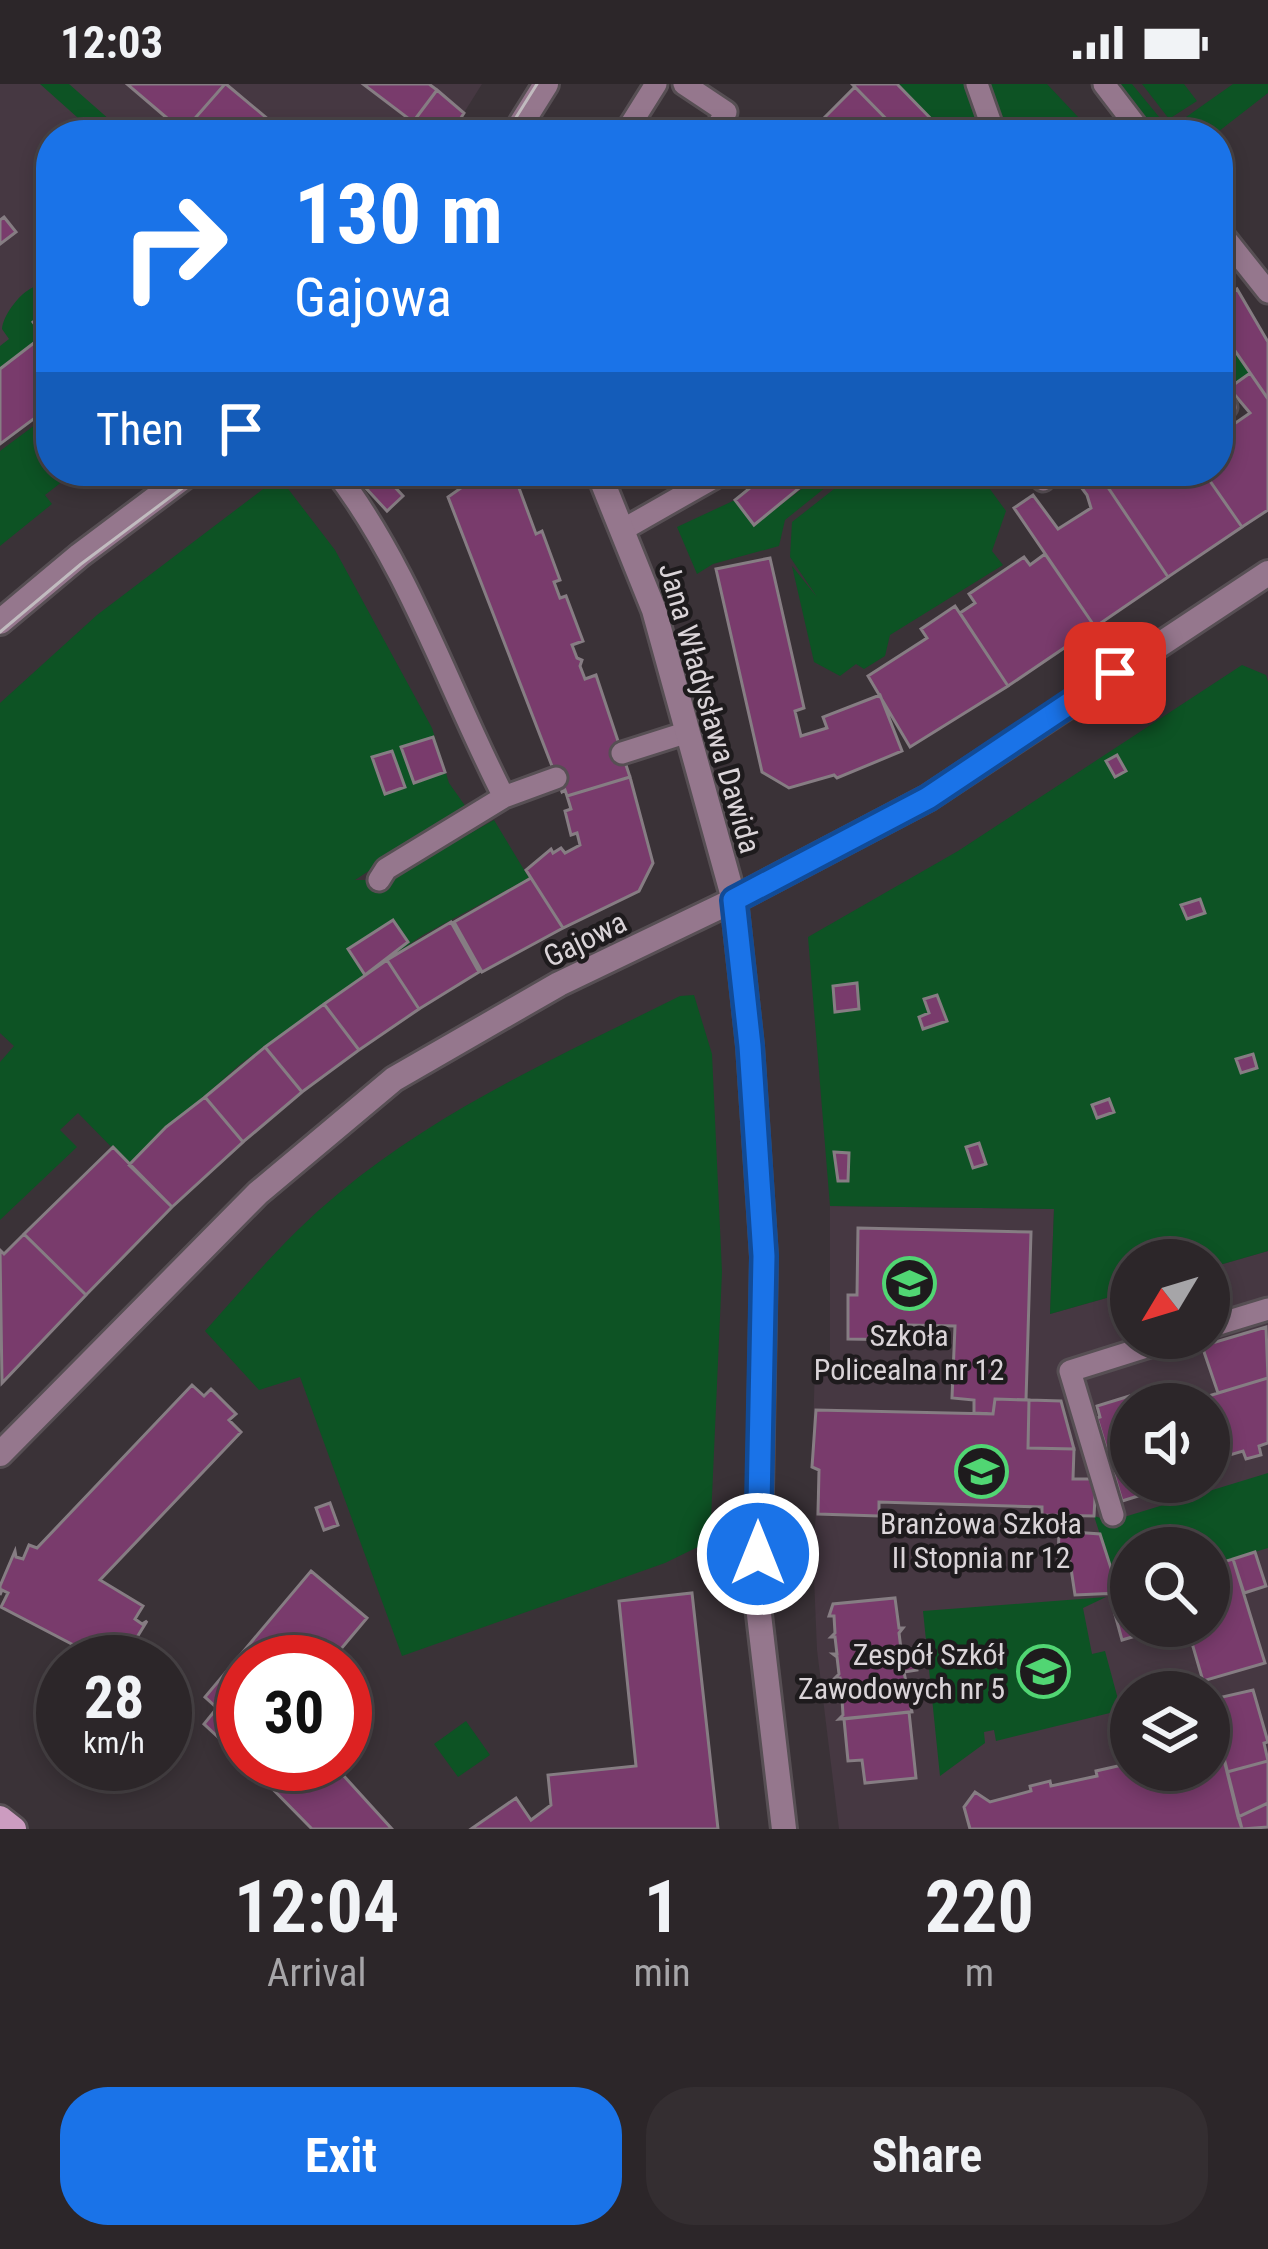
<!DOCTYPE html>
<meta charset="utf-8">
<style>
body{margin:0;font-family:"Roboto Condensed",sans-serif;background:#342e31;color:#f1f3f6;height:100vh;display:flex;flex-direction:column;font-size:45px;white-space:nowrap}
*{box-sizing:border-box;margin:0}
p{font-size:39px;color:#a6a5a8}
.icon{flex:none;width:66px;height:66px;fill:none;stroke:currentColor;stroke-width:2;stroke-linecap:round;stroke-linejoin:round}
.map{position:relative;height:1745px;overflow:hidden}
.drawer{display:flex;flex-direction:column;background:#2c2629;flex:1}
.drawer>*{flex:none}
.guide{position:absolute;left:36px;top:36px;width:1197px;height:366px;border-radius:48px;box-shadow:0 6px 18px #0003,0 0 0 3px #484346;background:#1a73e8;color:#fff;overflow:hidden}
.needle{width:78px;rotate:232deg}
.controls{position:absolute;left:1110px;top:1155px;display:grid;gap:24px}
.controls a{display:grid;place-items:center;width:120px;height:120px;border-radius:50%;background:#2c2629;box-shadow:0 6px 18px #0003,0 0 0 3px #484346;font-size:60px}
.speed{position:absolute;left:36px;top:1551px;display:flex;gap:24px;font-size:60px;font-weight:700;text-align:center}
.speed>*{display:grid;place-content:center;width:156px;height:156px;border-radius:50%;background:#2c2629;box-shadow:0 6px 18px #0003,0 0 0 3px #484346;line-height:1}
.speed small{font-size:30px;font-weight:400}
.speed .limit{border:18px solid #d22;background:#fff;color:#111}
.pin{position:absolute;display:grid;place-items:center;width:102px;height:102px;color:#fff;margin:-51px;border-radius:24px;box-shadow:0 6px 18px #0006}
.me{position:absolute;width:132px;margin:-66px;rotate:0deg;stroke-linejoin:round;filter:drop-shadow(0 0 9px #0008)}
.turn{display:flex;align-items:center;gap:42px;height:252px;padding:0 60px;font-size:54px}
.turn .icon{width:156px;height:156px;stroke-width:2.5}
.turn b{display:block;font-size:84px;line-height:102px}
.then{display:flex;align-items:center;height:114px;padding:0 60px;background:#0003;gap:24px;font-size:45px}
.eta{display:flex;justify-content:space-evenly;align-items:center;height:204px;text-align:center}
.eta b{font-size:72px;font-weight:700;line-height:84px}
.button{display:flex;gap:24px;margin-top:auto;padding:24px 60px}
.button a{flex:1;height:138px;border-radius:48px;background:#1a73e8;color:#fff;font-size:48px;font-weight:700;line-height:138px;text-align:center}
.button a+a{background:#342e31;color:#f1f3f6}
.status{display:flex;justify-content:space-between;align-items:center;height:84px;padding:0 60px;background:#2c2629;direction:ltr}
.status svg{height:33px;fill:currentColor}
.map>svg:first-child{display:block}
.built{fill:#463842;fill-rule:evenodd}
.green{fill:#0d5324}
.building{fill:#793b6c;stroke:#867d83;stroke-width:3}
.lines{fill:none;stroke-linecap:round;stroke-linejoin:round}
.service-casing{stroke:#574f54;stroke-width:27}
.minor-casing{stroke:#574f54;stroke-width:30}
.tertiary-casing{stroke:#574f54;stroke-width:30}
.secondary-casing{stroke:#574f54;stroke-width:30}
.service{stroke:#95778d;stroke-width:21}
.minor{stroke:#95778d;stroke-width:24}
.tertiary{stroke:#95778d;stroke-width:24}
.secondary{stroke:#cc9cc0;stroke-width:24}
.tram{stroke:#c1bbbf;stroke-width:3}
.route-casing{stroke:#114b97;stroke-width:30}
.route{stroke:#1a73e8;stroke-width:21}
.labels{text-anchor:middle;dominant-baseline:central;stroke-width:9;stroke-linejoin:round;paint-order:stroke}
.street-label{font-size:30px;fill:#dad4d8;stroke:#1e1b1d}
.poi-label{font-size:30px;fill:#dad4d8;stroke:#1e1b1d}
</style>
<div class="status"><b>12:03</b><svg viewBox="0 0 49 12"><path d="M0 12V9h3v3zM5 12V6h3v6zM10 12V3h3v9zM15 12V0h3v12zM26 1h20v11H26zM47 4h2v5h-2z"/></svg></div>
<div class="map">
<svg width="1268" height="1745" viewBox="0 0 1268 1745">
<rect width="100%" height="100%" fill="#3a3237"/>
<!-- built -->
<path class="built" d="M0,0h482l-32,51h-399v271l-51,38z
M830,1122l224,3 -4,105 81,-23v47h78v-70l59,-17v578h-429l-22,-179 -4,-97 6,-82 -7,-4 3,-103h15zM1131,1320h78v78h-78zM1131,1464h78v78h-78zM1131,1608h78v78h-78z"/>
<!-- green -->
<path class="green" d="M40,0h29l58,51h-30z
M897,0h150l48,51h-149z
M1112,0h20l37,45 64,-45h35v9l-54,42h-62z
M1142,0h42l13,17 -28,18z
M36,202l15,8 -6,6 6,8 -18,14 10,14 -43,33v-23l9,-7 -7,-10c1,-14 19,-38 34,-43z
M1218,242l32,47 -21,15 -11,-13z
M51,329v58h25l-31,24 7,9 -52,42v-95z
M826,387h20l-61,49 -6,26 -66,18 -16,10 -20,-47 58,-27 20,24z
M857,387h111l16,10 22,30 -14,40 11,14 -113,70 -5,21 -21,13 -8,-5 -16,12 -26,-14 -22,-96 25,31 -27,-40 2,-35z
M279,393l56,73 97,178 17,55 17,24 -111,73h31l108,-60 35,58 -106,57 -33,23 -2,-4 19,-12 -14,-22 -45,28 17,27 -126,90 -110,100 -51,-52 -18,17 17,17 -77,73v-158l14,-16 -14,-13v-330l97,-88z
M1242,581l24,10 2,7v569l-59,17v-8h-78v31l-81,23 4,-105 -224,-3 -22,-269 150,-86z
M694,911l18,59 10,218 -12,269 -45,22 -263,93 -102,-279 -41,13 -54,-59c43,-48 84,-97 134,-138 102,-85 223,-138 341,-197z
M1268,1389v75l-59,18v-18h-78v42l-12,3 -25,-77 17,5z
M1106,1513l-23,11 9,46 13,-3 14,52 -5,9 -118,29 -2,-11 -10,2 1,11 -45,33 -17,-165z
M466,1637l24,34 -32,22 -24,-33z"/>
<!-- building -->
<path class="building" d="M127,0h99l61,51h-100z
M127,0h98l-42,48z
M363,0h66l8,6 -24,32z
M852,0h45l41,42 -9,9h-27z
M855,3l47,48h-66l-14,-15z
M437,6l27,23 -14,22h-19l-18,-13z
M4,133l12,15 -16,12v-24z
M1218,184l16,23 3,-2 31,53v57l-50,-73z
M51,224v98l-51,38v-75l43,-33 -10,-14z
M1250,289l18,26v111l-26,17 -39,-56h15v-36l32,-22 -21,-25z
M350,387h30l23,25 -16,15z
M454,387h36l-30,14z
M490,387h30l5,15 -6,2 17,46 6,-3 18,49 -6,2 6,16 6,-2 17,45 -11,4 5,13 5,2 -2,6 5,13 11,-4 34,102 -63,19 -2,-6 -3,2 -114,-295 13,-9 -1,-3z
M771,387h49l-66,54 -19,-25z
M1069,387h28l71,106 -73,50 -81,-119 19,-13 25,34 33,-21 -4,-13z
M1097,387h25l10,10 15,-10h56l39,56 -74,50z
M1045,470l50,73 -87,59 -48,-73 15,-10 -6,-9 55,-37 6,8z
M770,474l34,150 -9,3 6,25 26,-8 -4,-11 57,-22 22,56 -65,27 -3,-3 -45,13 -27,-16 -46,-203z
M955,522l53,80 -98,61 -42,-71 59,-38 -6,-9z
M433,653l12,35 -31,11 -13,-36z
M392,667l13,36 -20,7 -13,-37z
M1117,671l9,16 -11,6 -9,-16z
M630,693l23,86 -14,28 -76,37 -37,-58 25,-21 2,4 8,-5 4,5 15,-8 -3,-12 -6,2 -6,-24 6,-2 -4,-13z
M531,794l32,50 -81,44 -28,-50z
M1200,815l5,14 -18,6 -6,-14z
M393,836l15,22 -43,33 -17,-26z
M451,838l28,50 -60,37 -32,-49z
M387,876l32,49 -60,41 -35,-46z
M857,899l2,26 -24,3 -2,-26z
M937,911l10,26 -24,8 -4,-12 10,-4 -5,-14z
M324,920l35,46 -57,42 -37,-45z
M265,963l37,45 -59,50 -38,-45z
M1253,970l4,14 -16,5 -5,-14z
M205,1013l38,45 -71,65 -43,-42 37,-38z
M1109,1015l5,13 -17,6 -5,-13z
M979,1059l7,21 -13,4 -7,-21z
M113,1063l59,60 -86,88 -62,-61z
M834,1068l15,1 -1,28h-10z
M858,1144l173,4 -5,168 -31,-1 -2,15 -19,-1v-13l-22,-2 3,-72 -48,-1 -1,15 -58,-1v-44h9z
M24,1150l62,61 -84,88 -2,-133 4,4z
M1266,1243l2,51 -50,15 -16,-47z
M1268,1294v65l-9,3 2,9 -15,4 -3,-8 -34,10v-57h-27z
M192,1301l12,11 7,-7 25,25 -7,6 12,12 -141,148 43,26 -8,13 7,5 5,-3 -24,39 -6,-10 -11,12 -105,-55 7,-14 -6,-3 -2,5v-9l15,-35 1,6 7,2 6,-14 8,3z
M1149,1306l3,11 8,-2 2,5h-31v78h52l-61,19 -25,-83 3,-1 -3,-11z
M995,1315l34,1 -1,48 46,1 -1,30h23l-2,37 -52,-1v-8l-163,-5v14l-61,-2 1,-44 -7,-3 4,-57 177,4z
M1029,1316l32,1 13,48 -46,-1z
M330,1419l8,22 -14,5 -8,-22z
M1059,1447l41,3 19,59 -44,2 -5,-33 -12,-1z
M1255,1468l11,34 -22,7 -11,-34z
M1233,1475l32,104 -62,18 -16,-55h22v-60z
M311,1487l56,47 -37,44h-87v98l-39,-36 13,-16 -12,-11z
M1131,1506v36l31,2 -40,12 -12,-44z
M692,1509l26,236h-247l45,-31 15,22 20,-15 -3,-30 88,-9 -17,-165z
M895,1514l4,30h4l-4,5 2,16 14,-1 2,22 -13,2 8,40 -73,7 4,-4 -1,-16h-5l4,-4 -1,-17h-5l4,-4 -2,-17 -4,-3h4l-2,-17h-4l4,-4 -1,-17h-5l4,-12z
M1253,1606l15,52 -4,1 4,18 -41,11 -18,-72z
M909,1628l7,66 -51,5 -3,-23 -14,1 -4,-42z
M1221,1662l21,83h-272l-6,-22 11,-15 15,10 41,-11 -1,-5 20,-5 1,5 46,-10 -1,-5 26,-6 1,4 8,1h78v-21z
M1268,1677v42l-30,14 -11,-45z
M248,1680h85l59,65h-80z
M1268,1719v24l-26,2 -4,-12z"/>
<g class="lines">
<defs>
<path id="service" d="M684,0l42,28 -14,23
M977,0l18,51
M1104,0l39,51
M624,51l32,-51
M1218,145l50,63
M1218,309l8,14 -8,6
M335,387c75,98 113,217 169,326
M1038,387l5,9
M624,445l102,-58
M622,669l66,-21
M379,796l7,-11 118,-72 52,-19
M1209,1243l59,-18
M1113,1431l-43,-144 105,-33"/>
<path id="minor" d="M598,387l56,139 80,290 16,146 14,211 -6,349 26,223
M0,1370l258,-261 136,-114 165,-95 175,-84 194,-102 340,-225"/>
<path id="tertiary" d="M514,51l32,-51
M0,538l80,-67 112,-84"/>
<path id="secondary" d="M0,1734l14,11"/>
</defs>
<!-- service casing -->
<use href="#service" class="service-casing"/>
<!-- minor casing -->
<use href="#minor" class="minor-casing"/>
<!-- tertiary casing -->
<use href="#tertiary" class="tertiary-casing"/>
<!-- secondary casing -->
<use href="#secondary" class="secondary-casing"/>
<!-- service -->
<use href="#service" class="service"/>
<!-- minor -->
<use href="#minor" class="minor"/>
<!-- tertiary -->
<use href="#tertiary" class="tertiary"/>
<!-- secondary -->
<use href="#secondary" class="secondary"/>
<!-- tram -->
<path class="tram" d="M505,51l32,-51
M0,548l81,-68 124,-93"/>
</g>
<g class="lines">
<defs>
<path id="route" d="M758,1470l6,-298 -14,-210 -16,-146 194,-102 187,-125"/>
</defs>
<!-- route casing -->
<use href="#route" class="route-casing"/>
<!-- route -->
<use href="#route" class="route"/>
</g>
<!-- icons -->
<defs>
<symbol id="university-ring" viewBox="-11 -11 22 22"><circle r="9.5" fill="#1e1b1d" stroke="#51d673" stroke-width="1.5"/><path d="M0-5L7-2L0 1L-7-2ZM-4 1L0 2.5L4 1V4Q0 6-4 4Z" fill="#51d673"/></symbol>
<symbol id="school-ring" viewBox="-11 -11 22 22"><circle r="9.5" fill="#1e1b1d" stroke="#51d673" stroke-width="1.5"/><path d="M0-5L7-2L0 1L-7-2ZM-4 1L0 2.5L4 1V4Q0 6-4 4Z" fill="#51d673"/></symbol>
</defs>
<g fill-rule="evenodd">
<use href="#university-ring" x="880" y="1170" width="59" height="59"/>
<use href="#school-ring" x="952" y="1358" width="59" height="59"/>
<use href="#school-ring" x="1014" y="1558" width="59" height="59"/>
</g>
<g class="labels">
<!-- street labels -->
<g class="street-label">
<text transform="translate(710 624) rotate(74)">Jana Władysława Dawida</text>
<text transform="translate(585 855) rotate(-26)">Gajowa</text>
</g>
<!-- poi labels -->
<g class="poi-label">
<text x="909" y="1251">Szkoła<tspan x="909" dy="34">Policealna nr 12</tspan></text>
<text x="981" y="1439">Branżowa Szkoła<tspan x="981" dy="34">II Stopnia nr 12</tspan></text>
<text x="1005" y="1570" text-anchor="end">Zespół Szkół<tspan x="1005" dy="34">Zawodowych nr 5</tspan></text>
</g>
</g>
</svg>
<div class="controls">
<a><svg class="needle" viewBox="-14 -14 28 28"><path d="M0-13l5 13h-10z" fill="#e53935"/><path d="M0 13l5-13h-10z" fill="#a6a5a8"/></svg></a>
<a><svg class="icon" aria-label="sound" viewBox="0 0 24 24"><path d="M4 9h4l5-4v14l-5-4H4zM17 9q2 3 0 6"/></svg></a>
<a><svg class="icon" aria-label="search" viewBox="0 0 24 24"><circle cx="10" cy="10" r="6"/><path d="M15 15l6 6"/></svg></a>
<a><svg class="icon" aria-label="layers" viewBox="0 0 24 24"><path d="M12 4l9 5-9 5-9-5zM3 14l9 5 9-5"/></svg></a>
</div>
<div class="speed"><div>28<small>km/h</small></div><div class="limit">30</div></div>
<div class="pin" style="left:1115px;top:589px;background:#d93025"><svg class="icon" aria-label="arrive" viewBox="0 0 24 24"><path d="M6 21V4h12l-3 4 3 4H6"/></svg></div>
<svg class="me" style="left:758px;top:1470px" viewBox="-20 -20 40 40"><circle r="17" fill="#1a73e8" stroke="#fff" stroke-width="3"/><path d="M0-11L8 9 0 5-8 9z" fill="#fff"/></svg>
<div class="guide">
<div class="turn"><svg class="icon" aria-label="right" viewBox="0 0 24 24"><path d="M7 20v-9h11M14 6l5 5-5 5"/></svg><div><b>130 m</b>Gajowa</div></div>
<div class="then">Then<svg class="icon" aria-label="arrive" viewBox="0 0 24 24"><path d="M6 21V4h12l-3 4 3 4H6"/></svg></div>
</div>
</div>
<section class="drawer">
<div class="eta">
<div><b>12:04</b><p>Arrival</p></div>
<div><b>1</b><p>min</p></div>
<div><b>220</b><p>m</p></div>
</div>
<div class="button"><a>Exit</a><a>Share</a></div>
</section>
